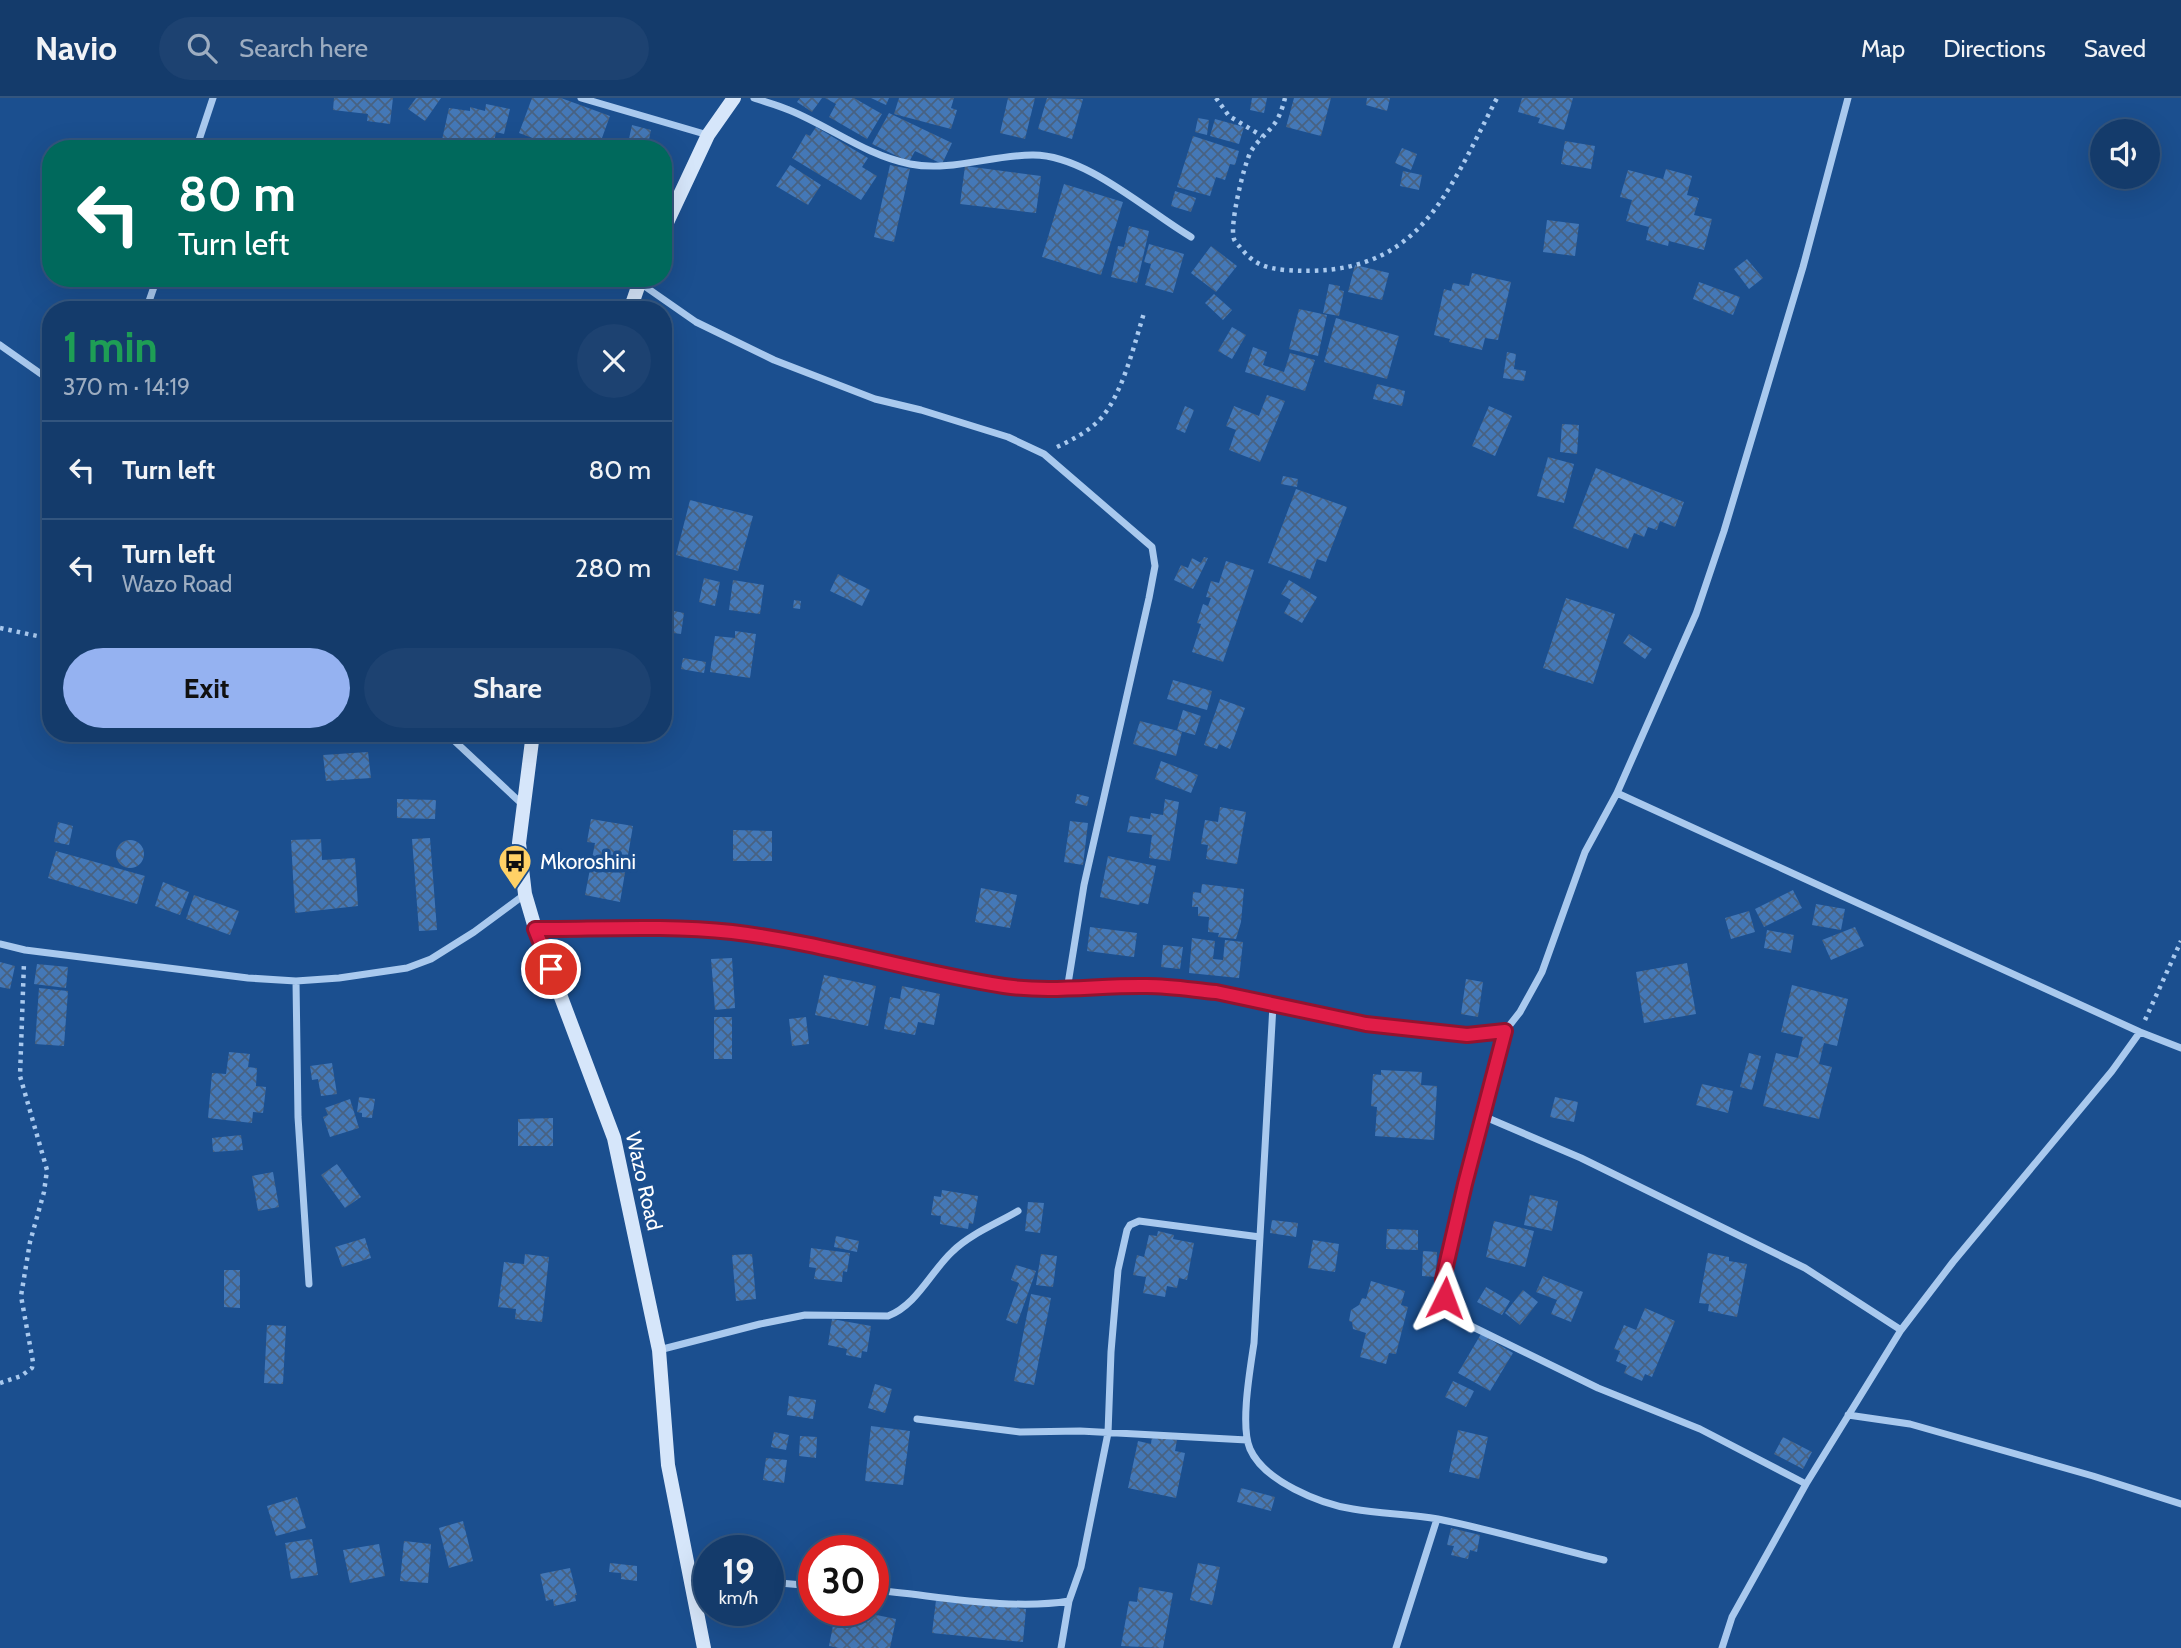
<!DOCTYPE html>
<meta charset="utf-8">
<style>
body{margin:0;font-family:Cabin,sans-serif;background:#1d4271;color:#f1f3f6;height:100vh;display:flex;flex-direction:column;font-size:26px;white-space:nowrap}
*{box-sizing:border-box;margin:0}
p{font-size:23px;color:#9dadc1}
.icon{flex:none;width:38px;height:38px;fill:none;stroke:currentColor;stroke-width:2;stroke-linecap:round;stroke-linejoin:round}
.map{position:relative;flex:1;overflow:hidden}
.sheet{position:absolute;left:42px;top:203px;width:630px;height:441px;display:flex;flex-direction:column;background:#143b6b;border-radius:28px;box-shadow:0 7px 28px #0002,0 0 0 2px #33557e}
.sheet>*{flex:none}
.hud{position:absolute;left:42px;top:42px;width:630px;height:147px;border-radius:28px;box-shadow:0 7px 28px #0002,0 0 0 2px #33557e;background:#00695c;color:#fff;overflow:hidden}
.tools{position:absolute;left:2090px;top:21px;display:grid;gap:14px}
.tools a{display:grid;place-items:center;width:70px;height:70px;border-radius:50%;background:#143b6b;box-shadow:0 7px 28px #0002,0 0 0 2px #33557e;font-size:35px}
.speed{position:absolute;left:693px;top:1437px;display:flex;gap:14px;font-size:35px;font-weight:700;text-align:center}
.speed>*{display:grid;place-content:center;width:91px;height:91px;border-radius:50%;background:#143b6b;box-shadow:0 7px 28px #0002,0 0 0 2px #33557e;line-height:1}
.speed small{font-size:18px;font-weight:400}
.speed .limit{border:10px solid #d22;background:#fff;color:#111}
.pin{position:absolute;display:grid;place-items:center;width:60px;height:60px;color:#fff;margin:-30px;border:4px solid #fff;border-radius:50%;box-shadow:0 2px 7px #0007}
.me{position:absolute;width:77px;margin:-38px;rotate:3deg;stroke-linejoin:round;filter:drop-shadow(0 0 5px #0008)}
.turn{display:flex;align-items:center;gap:24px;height:147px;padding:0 21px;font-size:32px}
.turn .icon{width:91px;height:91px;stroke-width:2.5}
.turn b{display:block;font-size:49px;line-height:60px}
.round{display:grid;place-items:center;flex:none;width:74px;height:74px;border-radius:37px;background:#1d4271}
.overview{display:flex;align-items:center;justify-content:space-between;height:119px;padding:0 21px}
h1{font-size:42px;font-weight:800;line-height:52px;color:#1e9e55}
.primary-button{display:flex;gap:14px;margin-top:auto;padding:14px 21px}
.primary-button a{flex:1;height:80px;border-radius:42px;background:#95b2f1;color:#111;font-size:28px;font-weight:800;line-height:80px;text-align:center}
.primary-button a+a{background:#1d4271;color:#f1f3f6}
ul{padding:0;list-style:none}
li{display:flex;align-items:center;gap:21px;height:98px;padding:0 21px;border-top:2px solid #33557e}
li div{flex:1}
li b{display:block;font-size:26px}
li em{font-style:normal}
header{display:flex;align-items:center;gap:42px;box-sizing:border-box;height:98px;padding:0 35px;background:#143b6b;border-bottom:2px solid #33557e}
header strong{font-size:33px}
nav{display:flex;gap:38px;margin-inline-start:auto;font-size:24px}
.search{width:490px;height:63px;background:#1d4271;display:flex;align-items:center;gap:18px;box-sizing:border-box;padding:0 24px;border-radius:38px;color:#9dadc1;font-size:26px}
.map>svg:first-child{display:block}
.building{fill:url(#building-cross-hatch)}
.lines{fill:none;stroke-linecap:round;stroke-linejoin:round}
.path{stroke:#a9c9ee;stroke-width:4.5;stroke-dasharray:3.5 5;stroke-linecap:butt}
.minor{stroke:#a9c9ee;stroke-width:7}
.secondary{stroke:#d6e6fa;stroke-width:14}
.route-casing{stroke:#92132f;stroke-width:18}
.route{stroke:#e11d48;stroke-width:12}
.labels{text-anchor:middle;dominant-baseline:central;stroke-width:7;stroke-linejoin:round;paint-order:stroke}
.poi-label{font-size:21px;fill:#fff;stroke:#1b4f8f;text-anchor:start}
.street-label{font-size:21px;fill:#fff;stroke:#1b4f8f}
</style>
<header>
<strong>Navio</strong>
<div class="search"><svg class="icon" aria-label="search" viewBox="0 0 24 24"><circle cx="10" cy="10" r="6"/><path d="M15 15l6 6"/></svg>Search here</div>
<nav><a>Map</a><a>Directions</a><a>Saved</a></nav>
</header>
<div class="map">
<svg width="2181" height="1550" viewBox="0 0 2181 1550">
<defs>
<pattern id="building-cross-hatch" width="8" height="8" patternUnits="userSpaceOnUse" patternTransform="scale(1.75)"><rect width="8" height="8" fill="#4478b7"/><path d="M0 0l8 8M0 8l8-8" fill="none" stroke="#486282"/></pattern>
</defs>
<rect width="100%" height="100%" fill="#1b4f8f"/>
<!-- building -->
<path class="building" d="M334,0h59l-3,26 -23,-3 1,-7 -35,-4z
M416,0h25l-16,23 -17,-12z
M532,0h29l49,18 -12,33h-36l-43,-16z
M800,0h22l-10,14 -15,-10z
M825,0h29l28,16 -15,25 -38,-22 7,-13z
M871,0h18l-3,7z
M899,0h55l-3,10 6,2 -6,19 -57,-15z
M1008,0h27l-10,41 -25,-6z
M1047,0l36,1 -11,40 -34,-10z
M1252,0h15l-3,15 -14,-3z
M1294,0h37l-10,38 -35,-9z
M1367,0h23l-3,13 -21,-6z
M1522,0h51l-9,32 -26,-7 2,-5 -22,-6z
M486,6l24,5 -6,25 -8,-2 -2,10 10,2 -1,5h-63l9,-41 21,3v-4l15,4z
M889,15l63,30 -10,21 -27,-13 -6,11 -37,-18z
M1198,20l11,2 -2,15 -12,-3z
M1215,21l29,8 -5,17 -29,-8z
M632,27l19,5 -4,19h-40l1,-5 19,4z
M816,29l52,31 -6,9 15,9 -16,24 -69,-42 14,-24 4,2z
M1193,38l46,15 -4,14 -5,-1 -5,16 -9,-3 -6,19 -33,-9z
M1565,43l30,5 -4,23 -30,-5z
M1402,50l15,6 -6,16 -16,-7z
M790,67l31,20 -13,20 -32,-19z
M890,67l20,4 -16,73 -20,-5z
M965,68l76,10 -5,37 -76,-9z
M1666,71l26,7 -5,19 12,3 -5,17 18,4 -8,31 -35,-9 -1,5 -22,-6 3,-13 -23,-6 6,-21 -12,-3 8,-27 35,9z
M1403,73l19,4 -3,15 -19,-4z
M1064,86l59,18 -22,73 -59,-18z
M1175,93l21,7 -5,14 -20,-6z
M1547,122l32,4 -4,32 -32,-4z
M1129,128l20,5 -12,52 -26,-6 7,-31 6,1z
M1149,146l35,10 -11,39 -28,-8 6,-21 -7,-2z
M1211,148l26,20 -21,26 -25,-19z
M1747,161l16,19 -14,11 -15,-20z
M1355,167l34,8 -7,27 -34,-8z
M1472,175l39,9 -13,58 -13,-2 -3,12 -33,-8 1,-3 -16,-4 10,-46 7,2 2,-8 16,3z
M1699,184l41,15 -7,18 -40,-16z
M1329,186l11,2 -1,4 5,1 -5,25 -16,-3z
M1214,196l18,16 -9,10 -18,-17z
M1299,211l28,6 -9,41 -29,-7z
M1336,220l63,18 -12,43 -63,-17z
M1232,229l14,8 -14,24 -14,-8z
M1253,249l14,5 -4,13 21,7 6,-19 25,7 -10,31 -60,-19z
M1507,254l9,2 -2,15 12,2 -2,10 -21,-3z
M1377,286l28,7 -3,15 -29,-7z
M1267,297l18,6 -25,61 -31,-12 7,-20 -10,-4 8,-20 25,10z
M1185,308l9,4 -9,23 -9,-4z
M1489,308l23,10 -17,40 -23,-10z
M1562,326l17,1 -2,29 -17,-2z
M1548,359l26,7 -10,39 -27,-7z
M1596,370l88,34 -9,25 -15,-6 -3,9 -9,-3 -4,10 -10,-4 -6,16 -55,-21z
M1283,378l15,3 -1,8 -16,-3z
M1296,391l51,18 -21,55 -9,-3 -7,20 -42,-16z
M690,402l63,16 -15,55 -62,-16z
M1204,459l4,1 -15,31 -19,-9 7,-15 7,3 4,-10 9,5z
M1226,463l28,9 -31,92 -31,-10 9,-28 -4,-1 6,-19 5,2 3,-8 -5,-1 5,-16 8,2z
M838,476l32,16 -8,16 -32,-15z
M704,480l16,4 -5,24 -16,-4z
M733,482l31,5 -4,29 -31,-4z
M1289,482l28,17 -15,26 -18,-10 7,-13 -10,-6z
M1566,500l49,16 -22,70 -50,-16z
M794,502l7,1 -1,8 -7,-1z
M669,512l15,3 -3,21 -16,-2z
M735,533l21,3 -6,44 -40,-6 5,-36 20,2z
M1629,536l23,15 -7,10 -22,-16z
M683,560l23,4 -2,11 -23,-4z
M1173,582l39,11 -5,19 -40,-11z
M1220,601l25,9 -15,41 -11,-5 -2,5 -13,-4z
M1183,612l18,6 -6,19 -18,-5z
M1140,623l42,11 -6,24 -43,-12z
M368,654l3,26 -45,3 -3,-26z
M1161,663l37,14 -7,18 -36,-14z
M1077,696l12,3 -2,9 -12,-3z
M397,701l39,1 -1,19 -38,-1z
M1165,701l14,3 -9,59 -21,-3 3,-23 -25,-3 3,-16 20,3 1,-6 12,2z
M1220,709l26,5 -9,52 -31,-5 2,-14 -7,-1 4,-24 13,2z
M591,721l42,7 -13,76 -35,-7 10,-52 -8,-1z
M1070,723l18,2 -5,42 -19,-3z
M58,724l15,4 -4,19 -15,-3z
M733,732l39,1v30h-39z
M430,740l7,92 -18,1 -7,-92z
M321,741l1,21 33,-2 3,48 -63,7 -4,-73z
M116 756a14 14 0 1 1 28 0a14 14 0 1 1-28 0Z
M56,753l89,25 -8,28 -89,-26z
M1108,758l48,10 -8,38 -8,-2 -1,3 -39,-8z
M163,784l26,10 -9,23 -25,-9z
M1202,786l42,5 -3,33 -5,17 -18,-2 1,-4 -11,-1 1,-15 -11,-1v-9h-6l1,-15 8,1z
M981,790l36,7 -7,33 -35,-6z
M1793,792l9,18 -38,19 -9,-18z
M194,797l45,16 -9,24 -44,-16z
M1816,806l29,5 -4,21 -29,-5z
M1749,813l6,21 -24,7 -6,-21z
M1090,829l47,6 -3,24 -47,-6z
M1855,829l9,19 -33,14 -9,-20z
M1767,832l27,5 -3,18 -27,-5z
M1192,840l23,3 -2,18 10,1 2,-20 18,2 -4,36 -50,-5z
M1163,847l20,2 -3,22 -19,-2z
M732,860l3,50 -20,2 -4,-51z
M0,864l15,4 -5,23 -10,-2z
M1687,865l9,51 -52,9 -8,-51z
M37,866l31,3 -2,21 -32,-4z
M824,877l52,11 -8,40 -53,-11z
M1466,881l17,3 -5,35 -17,-3z
M1792,887l56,14 -11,47 -13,-3 -5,21 13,3 -13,52 -56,-13 13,-53 22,5 5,-21 -22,-5z
M902,888l38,8 -6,31 -16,-3 -3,13 -31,-6 6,-32 10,2z
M39,890l29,3 -4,55 -29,-2z
M714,919h18v42h-18z
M806,919l3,27 -17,2 -3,-27z
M229,954l21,2 -2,13 9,1 -1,18 10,1 -3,26 -10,-1 -1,11 -44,-5 4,-45 14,1z
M1749,955l12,3 -9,34 -12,-3z
M332,965l5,31 -16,2 -3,-17 -6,1 -2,-14z
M1381,972l41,2 -1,13 16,1 -3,54 -59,-4 2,-29 -6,-1 2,-32 8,1z
M1702,986l31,7 -5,22 -32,-8z
M359,999l16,2 -3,19 -10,-1v-4l-5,-1z
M1555,999l23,5 -4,20 -24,-5z
M350,1001l9,29 -29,9 -7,-20 5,-2 -3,-7z
M553,1020v28h-35v-27z
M241,1037l2,15 -30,2 -1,-14z
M337,1066l24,33 -16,11 -24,-33z
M273,1074l6,35 -21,4 -6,-35z
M942,1092l36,6 -5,28 -4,-1 -1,6 -28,-5 1,-8 -10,-1 3,-19 7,1z
M1530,1097l28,6 -6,30 -28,-6z
M1028,1104l16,1 -4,30 -15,-2z
M1272,1122l26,3 -2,14 -26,-4z
M1494,1123l40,10 -9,36 -39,-10z
M1387,1131l31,1v20l-32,-1z
M1158,1133l16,4 -1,4 21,4 -7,37 -8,-2 -2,10 -10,-2 -2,11 -22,-4 3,-16 -13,-2 4,-20 7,2 5,-22 8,1z
M836,1138l23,5 -2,11 -23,-5z
M365,1140l6,20 -29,9 -7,-20z
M1313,1142l26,4 -4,28 -27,-4z
M811,1150l39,5 -3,19 -4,-1 -1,11 -28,-3 2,-11 -7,-1z
M1423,1153l14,1 -1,25 -14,-1z
M1708,1155l21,4v4l18,3 -10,53 -29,-6 1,-7 -10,-1z
M525,1156l24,3 -7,65 -27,-3 1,-10 -18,-2 6,-45 20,2z
M752,1156l4,45 -20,2 -4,-46z
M1041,1156l16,2 -4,31 -17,-2z
M1016,1167l20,6 -19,53 -11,-4 13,-37 -8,-3z
M224,1172h16v38l-16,-1z
M1543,1178l40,16 -12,30 -20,-8 6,-14 -21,-8z
M1371,1183l34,10 -4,14 7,2 -12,47 -7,-1 -3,11 -26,-7 6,-24 -13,-4 -1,-7 -3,-1 2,-11 8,-5 3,-7 4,1z
M1486,1189l24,14 -8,14 -25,-13z
M1523,1192l15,12 -18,23 -15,-12z
M1031,1196l20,4 -17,87 -20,-4z
M1645,1210l30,13 -23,56 -7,-3 -3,7 -18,-8 3,-7 -11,-5 4,-10 -6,-2 10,-24 12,5z
M832,1221l39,7 -4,26 -5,-1 -1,7 -15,-3 1,-6 -19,-4z
M267,1227l19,1 -3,58 -19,-1z
M1481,1236l32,19 -23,38 -32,-18z
M1453,1283l21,10 -8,16 -21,-10z
M875,1286l17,5 -7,24 -17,-5z
M789,1298l27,4 -3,19 -26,-4z
M871,1328l39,5 -7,54 -38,-4z
M1458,1332l30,7 -9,42 -30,-7z
M774,1334l15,3 -3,15 -15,-3z
M1152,1337l25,5 -2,11 10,2 -9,45 -48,-10 10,-47 13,3z
M800,1338l17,1 -1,21 -17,-2z
M1783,1339l29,15 -9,17 -29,-15z
M766,1360l21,2 -3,23 -21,-3z
M1241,1390l34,9 -4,14 -34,-9z
M297,1399l9,31 -30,8 -9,-30z
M463,1423l10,40 -24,7 -10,-40z
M1451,1430l29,7 -3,17 -7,-2 -2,9 -17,-4 3,-9 -7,-1z
M312,1441l6,36 -27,4 -6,-36z
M404,1443l27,3 -3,39 -28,-2z
M379,1446l6,32 -35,7 -7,-33z
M610,1465l27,3v15l-16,-2v-6l-12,-1z
M1198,1465l22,4 -8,38 -22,-5z
M570,1470l7,27h-2l1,6 -22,5 -1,-7 -7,2 -6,-27z
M1139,1489l34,6 -10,55 -42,-2 8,-45 8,1z
M936,1502l90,9 -3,33 -91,-9z
M836,1512h16l44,9 -6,29h-51l-10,-2z"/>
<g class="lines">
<!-- path -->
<path class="path" d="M1216,0l13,18 33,20
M1285,0c-2,8 -5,18 -10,25 -7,10 -17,17 -24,28 -7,13 -22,75 -17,88 1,3 4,6 6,8 13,17 25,21 45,23 133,10 160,-72 212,-172
M1057,349c17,-8 34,-17 46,-31 21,-27 31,-71 41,-103
M0,530l51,11
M2145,922l36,-79
M0,1285l21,-7 11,-8 1,-6 -12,-66 9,-54 14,-50 3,-22 -27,-94 4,-114"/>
<!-- minor -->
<path class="minor" d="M581,0l127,37
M754,0c11,4 24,7 35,12 42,17 76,45 121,54 41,8 81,-9 122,-9 53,-1 115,56 159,82
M196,51l17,-51
M640,185l56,39 78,38 101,39 46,11 87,27 36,17 108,93 3,19 -6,32 -65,287 -17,105
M146,212l11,-32
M0,247l51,36
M446,635l76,71
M1617,695l523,239 41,16
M536,830l135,1 60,3 78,13 196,41 62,4 81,-4 68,6 150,32 101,11 38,-4 15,-19 22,-40 43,-120 32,-59 79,-179 28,-83 79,-264 45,-169
M0,846l25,6 223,28 48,3 43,-3 68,-10 24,-9 43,-27 50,-37
M296,883l2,136 11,167
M1273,907l-19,338c-4,27 -14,83 -4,106 14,32 70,55 103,60 28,5 57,5 85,10 55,11 111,28 166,41
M1505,933l-40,153 -22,95 2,19 11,16 17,13 125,61 102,41 106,55
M1483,1018l98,42 224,110 96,62
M659,1252l101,-26 45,-9 83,1c29,-11 43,-45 65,-65 17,-17 45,-28 65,-40
M1848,1317l62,9 183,52 88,28
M917,1321l103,13 60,-1 167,9
M691,1478l18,2
M768,1484l46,4
M873,1492c61,5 136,21 196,11l12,-34 27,-134 3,-81 7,-82 9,-40 3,-5 9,-4 121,16
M1061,1550l8,-47
M1396,1550l41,-129
M1722,1550l10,-31 74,-133 95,-154 52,-68 159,-191 28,-39"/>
<!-- secondary -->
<path class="secondary" d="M663,133l45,-96 26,-37
M630,212l11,-32
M533,635l-14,110 6,51 10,34 79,210 45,212 9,115 36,183"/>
</g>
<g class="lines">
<defs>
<path id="route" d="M551,871l-16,-40c65,0 132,-4 197,3 92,11 181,40 272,54 48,7 95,-1 143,0 23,0 47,4 69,6l150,32 101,11 38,-4 -40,153 -22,95 2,19"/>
</defs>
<!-- route casing -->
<use href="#route" class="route-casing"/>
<!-- route -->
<use href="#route" class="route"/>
</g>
<!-- icons -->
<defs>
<symbol id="bus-pin" viewBox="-11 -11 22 30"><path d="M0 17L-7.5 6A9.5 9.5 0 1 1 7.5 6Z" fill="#ffd166" stroke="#1b4f8f"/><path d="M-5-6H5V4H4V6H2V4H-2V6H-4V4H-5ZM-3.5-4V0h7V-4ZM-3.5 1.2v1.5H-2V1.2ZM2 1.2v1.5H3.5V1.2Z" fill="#111"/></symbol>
</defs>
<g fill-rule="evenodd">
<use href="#bus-pin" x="496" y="744" width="38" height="52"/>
</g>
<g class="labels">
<!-- poi labels -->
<g class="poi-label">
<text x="540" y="763">Mkoroshini</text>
</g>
<!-- street labels -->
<g class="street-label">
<text transform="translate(644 1083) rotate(77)">Wazo Road</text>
</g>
</g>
</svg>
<div class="tools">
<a><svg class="icon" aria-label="sound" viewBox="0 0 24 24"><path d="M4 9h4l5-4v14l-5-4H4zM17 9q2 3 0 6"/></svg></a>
</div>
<div class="speed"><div>19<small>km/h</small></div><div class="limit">30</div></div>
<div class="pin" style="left:551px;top:871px;background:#d93025"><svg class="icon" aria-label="arrive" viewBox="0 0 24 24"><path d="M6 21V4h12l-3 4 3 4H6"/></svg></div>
<svg class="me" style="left:1445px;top:1200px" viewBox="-20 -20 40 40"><path d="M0-17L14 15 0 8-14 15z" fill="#e11d48" stroke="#fff" stroke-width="4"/></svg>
<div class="hud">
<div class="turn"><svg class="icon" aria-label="left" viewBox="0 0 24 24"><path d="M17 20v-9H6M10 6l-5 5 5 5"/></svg><div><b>80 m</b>Turn left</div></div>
</div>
<section class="sheet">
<div class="overview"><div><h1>1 min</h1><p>370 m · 14:19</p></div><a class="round"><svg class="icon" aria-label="close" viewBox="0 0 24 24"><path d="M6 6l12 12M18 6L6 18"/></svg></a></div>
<ul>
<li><svg class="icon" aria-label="left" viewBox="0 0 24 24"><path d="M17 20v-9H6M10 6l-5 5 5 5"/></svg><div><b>Turn left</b></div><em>80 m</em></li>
<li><svg class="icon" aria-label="left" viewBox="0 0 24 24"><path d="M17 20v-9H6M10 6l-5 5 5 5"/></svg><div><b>Turn left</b><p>Wazo Road</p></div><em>280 m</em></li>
</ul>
<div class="primary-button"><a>Exit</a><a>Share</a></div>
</section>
</div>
